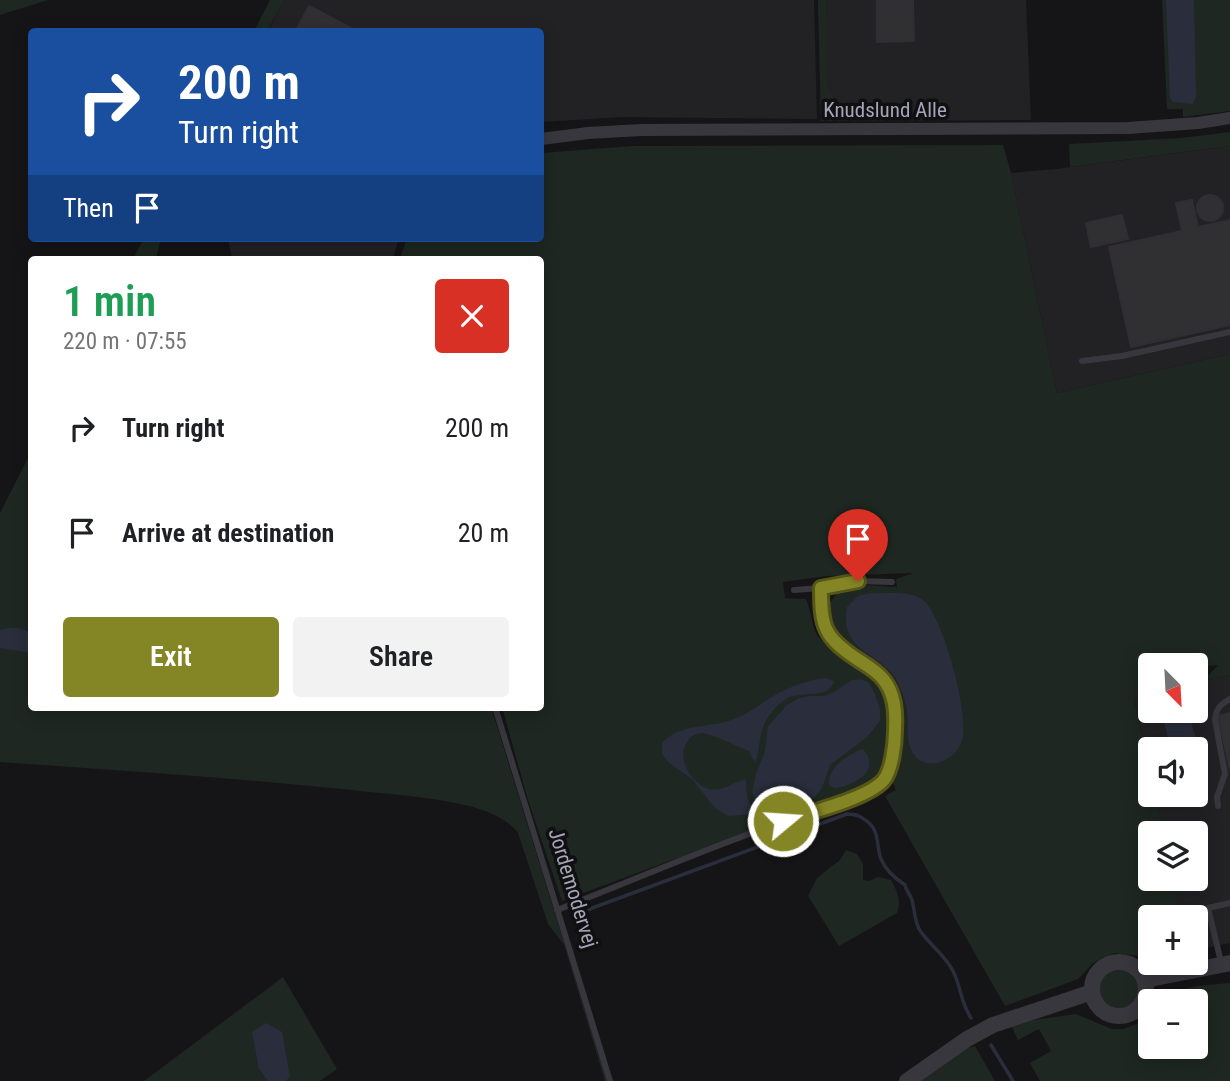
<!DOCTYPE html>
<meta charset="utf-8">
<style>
body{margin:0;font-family:"Roboto Condensed",sans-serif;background:#f2f2f2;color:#202124;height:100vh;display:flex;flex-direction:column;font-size:26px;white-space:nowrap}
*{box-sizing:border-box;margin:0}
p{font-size:23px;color:#757577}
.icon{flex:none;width:38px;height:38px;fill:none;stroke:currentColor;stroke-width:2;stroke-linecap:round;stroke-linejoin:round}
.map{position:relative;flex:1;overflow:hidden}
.panel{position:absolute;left:28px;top:256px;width:516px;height:455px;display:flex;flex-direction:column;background:#fff;border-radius:7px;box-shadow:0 4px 18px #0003}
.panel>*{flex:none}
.guide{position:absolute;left:28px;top:28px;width:516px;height:214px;border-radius:7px;box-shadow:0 4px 18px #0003;background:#1a4fa0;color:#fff;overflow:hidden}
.needle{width:46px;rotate:156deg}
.tools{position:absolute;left:1138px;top:653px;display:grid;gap:14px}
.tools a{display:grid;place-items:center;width:70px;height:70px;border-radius:7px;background:#fff;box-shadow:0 4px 18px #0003;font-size:35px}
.pin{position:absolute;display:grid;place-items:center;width:60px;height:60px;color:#fff;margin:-72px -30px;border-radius:50% 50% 50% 0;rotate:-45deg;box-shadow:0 0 7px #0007}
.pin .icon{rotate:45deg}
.me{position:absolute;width:77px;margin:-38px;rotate:72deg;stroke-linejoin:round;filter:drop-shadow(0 0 5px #0008)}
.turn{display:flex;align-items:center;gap:24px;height:147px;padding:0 35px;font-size:32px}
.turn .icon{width:91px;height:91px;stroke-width:2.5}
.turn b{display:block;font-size:49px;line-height:60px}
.then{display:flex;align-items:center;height:66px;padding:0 35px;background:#0003;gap:14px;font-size:26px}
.round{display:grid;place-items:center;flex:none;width:74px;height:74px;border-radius:7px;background:#f2f2f2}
.summary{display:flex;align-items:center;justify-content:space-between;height:119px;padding:0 35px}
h1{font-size:42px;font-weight:600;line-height:52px;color:#1e9e55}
.button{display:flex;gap:14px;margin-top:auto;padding:14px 35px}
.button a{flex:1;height:80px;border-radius:7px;background:#848524;color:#fff;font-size:28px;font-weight:600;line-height:80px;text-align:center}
.button a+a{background:#f2f2f2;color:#202124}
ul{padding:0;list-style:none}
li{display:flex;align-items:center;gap:21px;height:105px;padding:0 35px}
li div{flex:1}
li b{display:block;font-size:26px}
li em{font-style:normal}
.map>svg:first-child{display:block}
.built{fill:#222124}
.green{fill:#1e2722}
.water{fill:#2a2e3c}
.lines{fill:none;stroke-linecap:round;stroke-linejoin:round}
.stream{stroke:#2a2e3c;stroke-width:3.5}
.building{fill:#303033;stroke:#302e33;stroke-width:2}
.service{stroke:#39373e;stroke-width:6}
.minor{stroke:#39373e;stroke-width:12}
.tertiary{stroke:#39373e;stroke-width:16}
.route-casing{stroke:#565617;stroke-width:18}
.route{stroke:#848524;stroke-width:12}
.labels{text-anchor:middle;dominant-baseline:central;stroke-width:7;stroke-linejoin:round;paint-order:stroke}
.street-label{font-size:21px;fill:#a6a5b8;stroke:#101012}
</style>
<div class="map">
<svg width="1230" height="1081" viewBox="0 0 1230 1081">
<rect width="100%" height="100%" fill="#151517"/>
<!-- built -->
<path class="built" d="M285,0h529l3,119 -194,-2 -82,5v-90h-274z
M818,0h208l5,120 -210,1z
M1230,146v208l-173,39 -46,-220 45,-4z
M228,238h171l-6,21h-161z
M1230,675v268l-35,7v-33h-14l-8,-38 22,-1v-45h-32l-9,-38 41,-1v-45h-45v24l-16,-76 16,-4v17h45v-27z"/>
<!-- green -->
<path class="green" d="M0,0h48l-48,15z
M270,0h15l-18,31h-13z
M818,0h8l1,85c5,13 15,22 18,36h-24z
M1162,0h68v111l-47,6v-8h-16z
M1230,132v14l-160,21 -1,-23 112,-6z
M1003,145l8,28 46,220 173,-39v321l-21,5 -1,-4 10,-11 -23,2v-2h-45v28l-16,5 16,74v22l5,1 8,38h-13v45l23,1 8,38h-31v45l39,1 -31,4 -12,-5 -9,-6 -22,-3 -13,5 -10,6 -14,15 -73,27 -120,-210 11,-6 -3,-7 8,-27 2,-18 -3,-44 -10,-17 -17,-14 -41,-29 -6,-11 -1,-13 12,-17 11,-7 16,-1 33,2 -1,-8 17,-6 -86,3 -44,6 2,16 21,1c5,11 6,28 11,36 5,8 15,11 22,16 12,8 40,25 47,36 9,16 8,47 3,64 -5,20 -11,32 -30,41l-173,65 -11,2 -113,42 -34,-101 -26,-93h39v-448h-141l7,-21h134v-85l91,-7z
M144,238h17l-5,21h-23z
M31,452l1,255h459l116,374h-2l-41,-136 -16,-21 -30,-91c-12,-15 -27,-20 -45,-26 -43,-11 -89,-13 -132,-18 -114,-12 -228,-19 -341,-27v-249z
M846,850l11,4 6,10v16l6,1 9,-4 13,3c6,11 11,21 6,33l-58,33 -31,-50 9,-18 23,-18z
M1097 989a22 22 0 1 1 44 0a22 22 0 1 1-44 0Z
M283,977l54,92 -17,12h-34l4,-4 -31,-8 9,12h-124z
M1230,983v98h-190l-10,-18 21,-12 -12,-22 -21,11 -6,-13 22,-7 42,-6 36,15h11l14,-5 13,-9v31h45v-45h-34c19,-16 46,-16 69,-18z
M975,1046l20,35h-77l47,-32z"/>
<!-- water -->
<path class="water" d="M1166,0h28l2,96 -3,8 -20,-2 -3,-4z
M871,593c15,1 39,-3 52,7 20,16 47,116 39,140 -5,20 -36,34 -49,13 -8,-12 -4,-29 -6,-42 -1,-8 -4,-18 -8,-25 -2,-5 -4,-10 -8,-14 -22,-22 -51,-25 -44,-65l11,-11z
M8,628h11l12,5v20l-31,-5v-18z
M824,678l10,3c-4,19 -34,9 -48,18 -7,4 -15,13 -19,20 -8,12 -7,29 -11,43l-4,-4 -3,-7c-10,-4 -37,-17 -47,-18 -6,0 -11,3 -14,8 -13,15 3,43 21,48 13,3 25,-7 37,-10l1,18 7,17 -26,2 -13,-8 -23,-29 -23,-16 -7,-9v-11c20,-21 46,-14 72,-24 12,-4 22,-12 33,-19 17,-11 36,-19 57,-22z
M860,679l8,3 6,10 6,17v12l-13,16 -37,28 -8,23 -7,9 -23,12 -21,4 -8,-2 -6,-5 -5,-14 4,-18 9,-23 3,-25 19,-21 10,-6 13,-3h14l10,-4 18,-12z
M1189,713l15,59 -9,3v-26h-24l-8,-30z
M863,749c13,14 5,27 -11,34 -4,2 -12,5 -16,5 -13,-1 -5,-16 0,-22 5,-7 15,-11 23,-16z
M266,1023l16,9 8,45 -4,4h-18l-9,-12 -7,-37z"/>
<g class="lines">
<!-- stream -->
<path class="stream" d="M576,914l271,-100c10,0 13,2 21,8 12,10 8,24 13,37 4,10 15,20 24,26 1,6 5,9 7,15 3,10 2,23 9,32 10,14 24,23 32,39 8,15 7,30 18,47
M991,1045l22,36"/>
</g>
<!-- building -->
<path class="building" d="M877,0h36l1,41 -37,1z
M309,6l48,25v1h-62z
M1197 208a13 13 0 1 1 26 0a13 13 0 1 1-26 0Z
M1192,200l6,27 32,-7v105l-99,22 -22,-100 73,-16 -6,-28z
M1122,215l6,24 -37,8 -5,-24z
M1230,713v57l-12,-54z"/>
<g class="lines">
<!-- service -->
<path class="service" d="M1082,361l40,-5 108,-24
M794,590l27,-2
M495,707l115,374
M1218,806l-1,-9 8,-23 -10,-54c1,-12 6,-16 15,-21
M557,910c86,-34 172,-71 260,-100 17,-6 57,-15 67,-30 11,-15 15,-61 10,-79 -10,-38 -47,-38 -66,-66 -9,-13 -7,-32 -7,-47l37,-7 34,1
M1221,962l-13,-54 22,-5"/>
<!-- minor -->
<path class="minor" d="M541,139l47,-6 53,-3 487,-2 70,-5 32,-5"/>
<!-- tertiary -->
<path class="tertiary" d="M1092 989a27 27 0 1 1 54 0a27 27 0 1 1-54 0Z
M1145,980l85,-17
M907,1081l60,-42 26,-14 99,-33"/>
</g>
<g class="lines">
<defs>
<path id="route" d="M783,821c25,-8 83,-22 100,-40 9,-10 12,-37 12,-51 1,-18 0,-37 -12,-51 -7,-9 -17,-14 -26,-20 -33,-22 -36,-32 -36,-71l37,-7"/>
</defs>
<!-- route casing -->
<use href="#route" class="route-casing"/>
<!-- route -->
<use href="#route" class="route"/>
</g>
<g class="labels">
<!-- street labels -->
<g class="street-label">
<text x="885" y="110">Knudslund Alle</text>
<text transform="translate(573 888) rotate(73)">Jordemodervej</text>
</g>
</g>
</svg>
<div class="tools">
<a><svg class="needle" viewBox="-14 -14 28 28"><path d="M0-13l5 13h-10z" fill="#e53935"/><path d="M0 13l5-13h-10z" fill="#757577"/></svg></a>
<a><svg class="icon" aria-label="sound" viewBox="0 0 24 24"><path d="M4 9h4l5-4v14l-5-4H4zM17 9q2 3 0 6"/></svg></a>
<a><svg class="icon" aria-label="layers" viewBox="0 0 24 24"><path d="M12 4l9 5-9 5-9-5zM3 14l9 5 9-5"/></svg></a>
<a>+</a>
<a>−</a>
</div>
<div class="pin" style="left:858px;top:581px;background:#d93025"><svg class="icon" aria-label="arrive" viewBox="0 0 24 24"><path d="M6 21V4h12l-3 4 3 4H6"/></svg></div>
<svg class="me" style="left:783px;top:821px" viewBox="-20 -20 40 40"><circle r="17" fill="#848524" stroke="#fff" stroke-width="3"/><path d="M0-11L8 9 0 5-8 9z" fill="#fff"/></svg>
<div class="guide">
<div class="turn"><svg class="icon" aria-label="right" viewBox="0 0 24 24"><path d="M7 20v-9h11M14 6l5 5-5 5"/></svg><div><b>200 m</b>Turn right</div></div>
<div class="then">Then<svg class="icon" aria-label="arrive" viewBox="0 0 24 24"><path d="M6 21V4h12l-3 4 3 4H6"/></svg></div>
</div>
<section class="panel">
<div class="summary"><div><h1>1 min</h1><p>220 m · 07:55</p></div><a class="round" style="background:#d93025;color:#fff"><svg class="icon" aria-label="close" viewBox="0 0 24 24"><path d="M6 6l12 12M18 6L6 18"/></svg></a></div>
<ul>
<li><svg class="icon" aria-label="right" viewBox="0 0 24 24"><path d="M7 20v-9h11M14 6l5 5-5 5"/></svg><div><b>Turn right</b></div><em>200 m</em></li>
<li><svg class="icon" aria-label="arrive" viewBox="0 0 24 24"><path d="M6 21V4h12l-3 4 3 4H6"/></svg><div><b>Arrive at destination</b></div><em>20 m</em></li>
</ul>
<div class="button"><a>Exit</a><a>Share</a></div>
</section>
</div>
